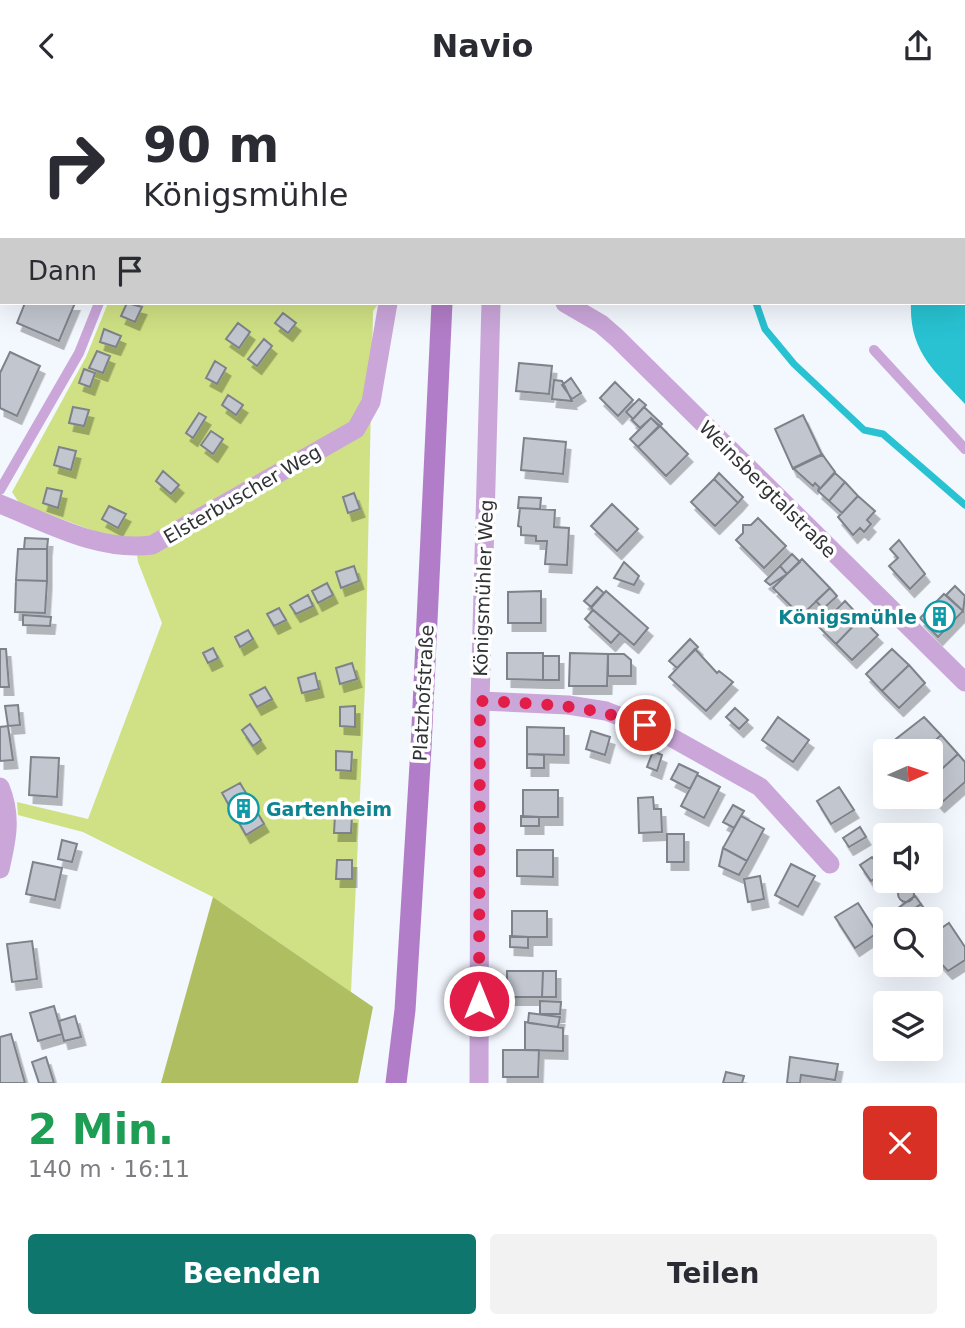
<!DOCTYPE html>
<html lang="de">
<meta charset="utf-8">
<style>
body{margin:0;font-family:"DejaVu Sans",sans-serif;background:#f2f2f3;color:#2b2b33;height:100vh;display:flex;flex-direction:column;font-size:26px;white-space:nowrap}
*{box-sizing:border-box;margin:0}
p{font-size:23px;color:#7c7c81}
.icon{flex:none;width:38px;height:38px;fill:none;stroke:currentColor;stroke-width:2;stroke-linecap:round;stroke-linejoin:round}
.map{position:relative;height:992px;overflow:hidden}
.details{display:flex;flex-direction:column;background:#fff;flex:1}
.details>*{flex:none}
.banner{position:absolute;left:0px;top:0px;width:966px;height:214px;box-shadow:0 7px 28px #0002;background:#fff;color:#2b2b33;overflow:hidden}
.needle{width:46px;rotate:87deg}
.fabs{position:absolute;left:873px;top:648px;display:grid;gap:14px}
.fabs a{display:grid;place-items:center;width:70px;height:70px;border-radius:7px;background:#fff;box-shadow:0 7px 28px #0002;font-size:35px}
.pin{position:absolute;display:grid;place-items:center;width:60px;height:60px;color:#fff;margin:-30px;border:4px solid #fff;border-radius:50%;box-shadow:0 2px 7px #0007}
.me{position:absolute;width:77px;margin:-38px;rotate:0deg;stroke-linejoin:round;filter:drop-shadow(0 0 5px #0008)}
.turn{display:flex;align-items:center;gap:24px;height:147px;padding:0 28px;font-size:32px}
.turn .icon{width:91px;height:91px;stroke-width:2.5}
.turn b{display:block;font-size:49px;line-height:60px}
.then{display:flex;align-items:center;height:66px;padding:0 28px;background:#0003;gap:14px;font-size:26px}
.round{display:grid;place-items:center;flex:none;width:74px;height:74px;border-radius:7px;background:#f2f2f3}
.overview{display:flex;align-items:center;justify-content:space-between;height:119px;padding:0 28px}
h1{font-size:42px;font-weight:800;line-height:52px;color:#1e9e55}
.button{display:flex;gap:14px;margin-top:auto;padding:14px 28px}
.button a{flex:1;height:80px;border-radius:7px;background:#0f766e;color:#fff;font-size:28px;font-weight:800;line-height:80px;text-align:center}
.button a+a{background:#f2f2f3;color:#2b2b33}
header{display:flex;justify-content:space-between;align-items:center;height:91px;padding:0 28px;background:#fff;font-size:32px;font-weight:800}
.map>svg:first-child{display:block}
.green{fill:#cfe184}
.forest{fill:#aebe61}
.water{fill:#28c2d2}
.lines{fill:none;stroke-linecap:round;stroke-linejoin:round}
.stream{stroke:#28c2d2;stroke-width:7}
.building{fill:#c2c6cf;stroke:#7e828a;stroke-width:2;filter:url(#shadow)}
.service{stroke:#caa6d9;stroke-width:10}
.minor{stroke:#caa6d9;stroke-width:19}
.secondary{stroke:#b27dc8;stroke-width:21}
.route{stroke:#e11d48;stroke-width:12;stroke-dasharray:0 21.6}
.labels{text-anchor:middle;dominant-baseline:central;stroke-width:7;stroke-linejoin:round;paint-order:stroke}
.street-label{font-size:19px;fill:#303235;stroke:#fff}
.culture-label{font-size:19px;font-weight:bold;fill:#0d838f;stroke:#fff;text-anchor:end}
</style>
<header><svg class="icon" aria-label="back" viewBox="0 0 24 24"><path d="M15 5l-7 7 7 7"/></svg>Navio<svg class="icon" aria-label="share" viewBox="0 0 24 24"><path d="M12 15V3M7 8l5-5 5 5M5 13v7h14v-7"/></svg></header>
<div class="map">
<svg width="965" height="992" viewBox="0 0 965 992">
<defs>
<filter id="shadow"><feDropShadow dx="4.5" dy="8" stdDeviation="0" flood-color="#0004"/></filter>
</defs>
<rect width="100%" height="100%" fill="#f3f7fe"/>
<!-- green -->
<path class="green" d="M53,0h348v2h-344z
M108,212h271l-6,8 -8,375 -14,306 -138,-95 -130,-65 -65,-17 -1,-13 71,17 74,-196 -24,-61 -3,-21 -16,-1 -99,-36 -8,-12 74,-135z"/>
<!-- forest -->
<path class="forest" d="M213,806l160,110 -15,76h-197z"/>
<!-- water -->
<path class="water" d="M965,145v168c-30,-33 -56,-52 -54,-101h53z"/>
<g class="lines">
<!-- stream -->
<path class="stream" d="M562,0l2,2
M756,212l9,26 29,35 70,66 19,4 82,71"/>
</g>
<!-- building -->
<path class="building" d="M25,212h50l-16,38 -42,-18z
M127,212l15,4 -7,15 -14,-6z
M283,222l13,10 -8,10 -13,-10z
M238,232l12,9 -11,16 -13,-9z
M104,238l17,7 -5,11 -16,-5z
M264,248l8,7 -15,20 -9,-7z
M97,260l13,5 -7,17 -14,-5z
M10,261l30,14 -23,50 -17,-8v-35z
M215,270l11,7 -9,16 -11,-6z
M519,272l33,3 -3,28 -33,-3z
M84,278l11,4 -5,14 -11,-4z
M571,287l10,15 -9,6 -10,-14z
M554,289l8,1 10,20 -20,-2z
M615,291l18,18 -15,16 -18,-18z
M228,304l15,10 -7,10 -14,-10z
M639,308l7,6 -13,14 -7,-7z
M73,316l16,3 -5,16 -15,-3z
M644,316l18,17 -2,2 -9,-8 -11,10 -8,-8z
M199,322l7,4 -13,21 -7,-5z
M803,324l19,40 -29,14 -18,-40z
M651,327l8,8 -21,21 -8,-8z
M660,335l28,28 -22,22 -28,-29z
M211,340l12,8 -10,15 -12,-9z
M524,347l42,4 -3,32 -42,-4z
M59,356l17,4 -5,19 -17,-5z
M822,363l13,18 -17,19 1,-4 -4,-4 -2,3 -20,-18z
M163,380l16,14 -8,9 -15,-13z
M719,382l24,24 -5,6 -24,-24z
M835,382l10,9 -16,19 -11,-10z
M714,388l24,24 -23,23 -24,-24z
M845,391l13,14 -16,17 -13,-12z
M47,397l15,3 -4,17 -15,-5z
M354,402l6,16 -12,4 -5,-16z
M858,405l17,15 -8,9 4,4 -7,8 -4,-4 -7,7 -15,-18z
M519,406l22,1 -1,11 -22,-1z
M612,413l26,25 -21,22 -26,-25z
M109,415l17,8 -8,14 -16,-9z
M520,417l35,2 -1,17 15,1 -2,37 -22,-1 2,-23h-11v-5l-15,-1v-8l-3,-1z
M758,427l28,28 -22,22 -28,-28 7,-7v-8h8z
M25,447l23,1 -1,10h-23z
M899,449l26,34 -15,15 -21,-23 9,-8 -8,-9z
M18,458h29v32l-31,-1z
M792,463l8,8 -13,12 -7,-8z
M802,468l28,29 -29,28 -28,-28z
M624,471l15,14 -5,9 -20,-7z
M354,475l5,15 -18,7 -5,-16z
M780,475l7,8 -17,11 -5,-4z
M16,489l31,1 -2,32 -30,-1z
M327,492l6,12 -15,8 -6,-12z
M955,495l10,10 -2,15 -17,-16z
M597,496l7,6 -13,14 -7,-6z
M830,497l7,8 -14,13 -7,-8z
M541,500v32h-33v-31z
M606,500l42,37 -14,17 -43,-37z
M944,503l19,17 -25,26 -18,-19z
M308,504l5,11 -17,8 -6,-9z
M845,510l16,17 -25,26 -17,-17z
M279,517l7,12 -12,6 -7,-12z
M593,519l27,23 -9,10 -26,-24z
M23,524l28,2 -1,9 -27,-1z
M861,527l17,17 -26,25 -16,-16z
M248,539l5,9 -13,8 -5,-10z
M690,548l8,8 -21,21 -8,-7z
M213,557l5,10 -10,5 -5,-10z
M0,558h6l3,38h-9z
M695,558l22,24 2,-2 14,11 -27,29 -37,-34z
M892,558l17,16 -27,26 -16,-17z
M507,562h36v27l-36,-1z
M570,562l38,1 -1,32h-38z
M608,563h16l7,6v16h-23z
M543,565h16v24h-16z
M352,572l5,16 -17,5 -4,-16z
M909,574l16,18 -26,25 -17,-17z
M315,582l4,16 -17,4 -4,-15z
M265,596l7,12 -15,8 -7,-12z
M18,614l2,20 -12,1 -3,-20z
M355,615v21l-15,-1v-19z
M735,617l13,12 -9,9 -13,-12z
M778,626l31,23 -16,22 -31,-22z
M924,626l17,18 -17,16h-33l-4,-5z
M250,633l11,16 -8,6 -11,-16z
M8,635l5,34 -13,1v-34z
M527,636l37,1v27l-37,-1z
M591,640l19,6 -5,18 -19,-6z
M941,644l17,19 -27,25v-28h-7z
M336,660l16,1 -1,19 -15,-1z
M653,660l9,4 -5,16 -10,-4z
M527,663l17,1v13h-17z
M958,663l7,8v20l-25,22 -9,-10v-15z
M31,666l28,1 -2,39 -28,-2z
M679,673l19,9 -8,16 -19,-10z
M697,684l23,12 -16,31 -23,-12z
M240,692l24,41 -18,11 -24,-42z
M839,696l15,23 -23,14 -14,-23z
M523,699h35v27h-35z
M653,706l1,12h7l1,23 -23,1 -1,-35z
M733,714l11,6 -10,17 -11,-6z
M335,724l17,1 -1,17h-17z
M521,725l18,1v9h-18z
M741,725l23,13 -17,32 -24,-13z
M860,736l6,10 -17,10 -6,-9z
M667,743h17v28h-17z
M62,749l15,4 -5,18 -14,-3z
M723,757l24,13 -8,14 -20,-9z
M517,759h36v27l-36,-1z
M872,766l12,15 -13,9 -11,-16z
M337,769h15v19h-16z
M33,771l29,6 -7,32 -29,-6z
M791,773l24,12 -17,31 -23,-12z
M760,785l4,23 -16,3 -4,-23z
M898 803a8 8 0 1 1 16 0a8 8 0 1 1-16 0Z
M915,805l6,8 -21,15 -6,-8z
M858,812l19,30 -22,15 -20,-31z
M921,813l13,19 -2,2 7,10 -8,5v-21h-31z
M512,820h35v26h-35z
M949,832l16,24v13l-17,11 -14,-15 3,-2 -6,-14 8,-5 -2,-4z
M510,845l18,1v11l-18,-1z
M32,850l5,38 -25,3 -5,-38z
M507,880h36l-1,26h-35z
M543,880h13v26h-14z
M540,910l21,1 -1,12h-20z
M54,915l8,28 -24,7 -8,-28z
M529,922l31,4 -2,10 -30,-4z
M75,925l6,21 -17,4 -5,-20z
M525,931l38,6v23l-38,-1z
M11,943l14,49h-25v-46z
M503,959h36l-1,27h-35z
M46,966l8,26h-15l-7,-21z
M790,966l48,7 -3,16 -34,-5 -1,8h-13z
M726,981l18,4 -2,7h-19z"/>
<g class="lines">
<!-- service -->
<path class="service" d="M874,259l91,99
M0,399l79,-137 20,-50"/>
<!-- minor -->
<path class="minor" d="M216,0l1,2
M0,164l2,-5
M565,212l36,21 16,14 348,344
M0,413c48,19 99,48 152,41l204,-116 15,-27 17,-99
M480,610l88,4 38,6 61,24 93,52 70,77
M0,696c12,29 7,52 0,82
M479,992l1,-382 11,-398"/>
<!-- secondary -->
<path class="secondary" d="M445,0v2
M396,992l9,-73 16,-262 21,-445"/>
</g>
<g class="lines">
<!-- route -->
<path class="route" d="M479,910l1,-300c62,3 106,3 165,24"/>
</g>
<!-- icons -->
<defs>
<symbol id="building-ring" viewBox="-11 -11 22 22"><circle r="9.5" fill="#fff" stroke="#0f9aa8" stroke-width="1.5"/><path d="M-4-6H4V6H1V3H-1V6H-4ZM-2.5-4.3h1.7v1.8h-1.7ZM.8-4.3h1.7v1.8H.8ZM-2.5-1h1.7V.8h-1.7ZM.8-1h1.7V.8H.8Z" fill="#0f9aa8"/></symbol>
</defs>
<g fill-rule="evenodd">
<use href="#building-ring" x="922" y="508" width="35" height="35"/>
<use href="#building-ring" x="226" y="700" width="35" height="35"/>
</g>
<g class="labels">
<!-- street labels -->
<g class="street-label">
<text transform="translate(768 398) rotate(45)">Weinsbergtalstraße</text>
<text transform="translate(242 403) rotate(-30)">Elsterbuscher Weg</text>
<text transform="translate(483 497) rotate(-88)">Königsmühler Weg</text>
<text transform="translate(423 602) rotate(-87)">Platzhofstraße</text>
</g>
<!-- culture labels -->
<g class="culture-label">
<text x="917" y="526">Königsmühle</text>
<text x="266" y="718" text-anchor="start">Gartenheim</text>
</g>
</g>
</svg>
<div class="fabs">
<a><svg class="needle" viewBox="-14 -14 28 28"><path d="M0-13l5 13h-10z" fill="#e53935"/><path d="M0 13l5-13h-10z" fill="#7c7c81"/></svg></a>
<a><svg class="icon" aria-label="sound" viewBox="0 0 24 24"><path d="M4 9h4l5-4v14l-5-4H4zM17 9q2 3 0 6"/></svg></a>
<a><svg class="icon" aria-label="search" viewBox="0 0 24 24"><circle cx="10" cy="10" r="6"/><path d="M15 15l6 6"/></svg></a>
<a><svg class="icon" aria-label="layers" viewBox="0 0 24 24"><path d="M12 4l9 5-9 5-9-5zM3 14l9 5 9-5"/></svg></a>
</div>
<div class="pin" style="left:645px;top:634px;background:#d93025"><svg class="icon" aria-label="arrive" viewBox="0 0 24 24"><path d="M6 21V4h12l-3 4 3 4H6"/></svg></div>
<svg class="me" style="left:479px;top:910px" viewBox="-20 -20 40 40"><circle r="17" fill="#e11d48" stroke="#fff" stroke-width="3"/><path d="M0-11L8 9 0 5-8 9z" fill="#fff"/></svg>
<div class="banner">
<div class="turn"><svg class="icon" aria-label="right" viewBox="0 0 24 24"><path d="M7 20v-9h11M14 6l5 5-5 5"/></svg><div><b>90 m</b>Königsmühle</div></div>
<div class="then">Dann<svg class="icon" aria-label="arrive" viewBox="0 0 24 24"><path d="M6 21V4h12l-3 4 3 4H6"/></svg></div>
</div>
</div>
<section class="details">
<div class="overview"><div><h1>2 Min.</h1><p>140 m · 16:11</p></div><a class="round" style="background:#d93025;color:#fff"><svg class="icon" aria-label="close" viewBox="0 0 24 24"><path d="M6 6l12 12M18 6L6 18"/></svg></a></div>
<div class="button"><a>Beenden</a><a>Teilen</a></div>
</section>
